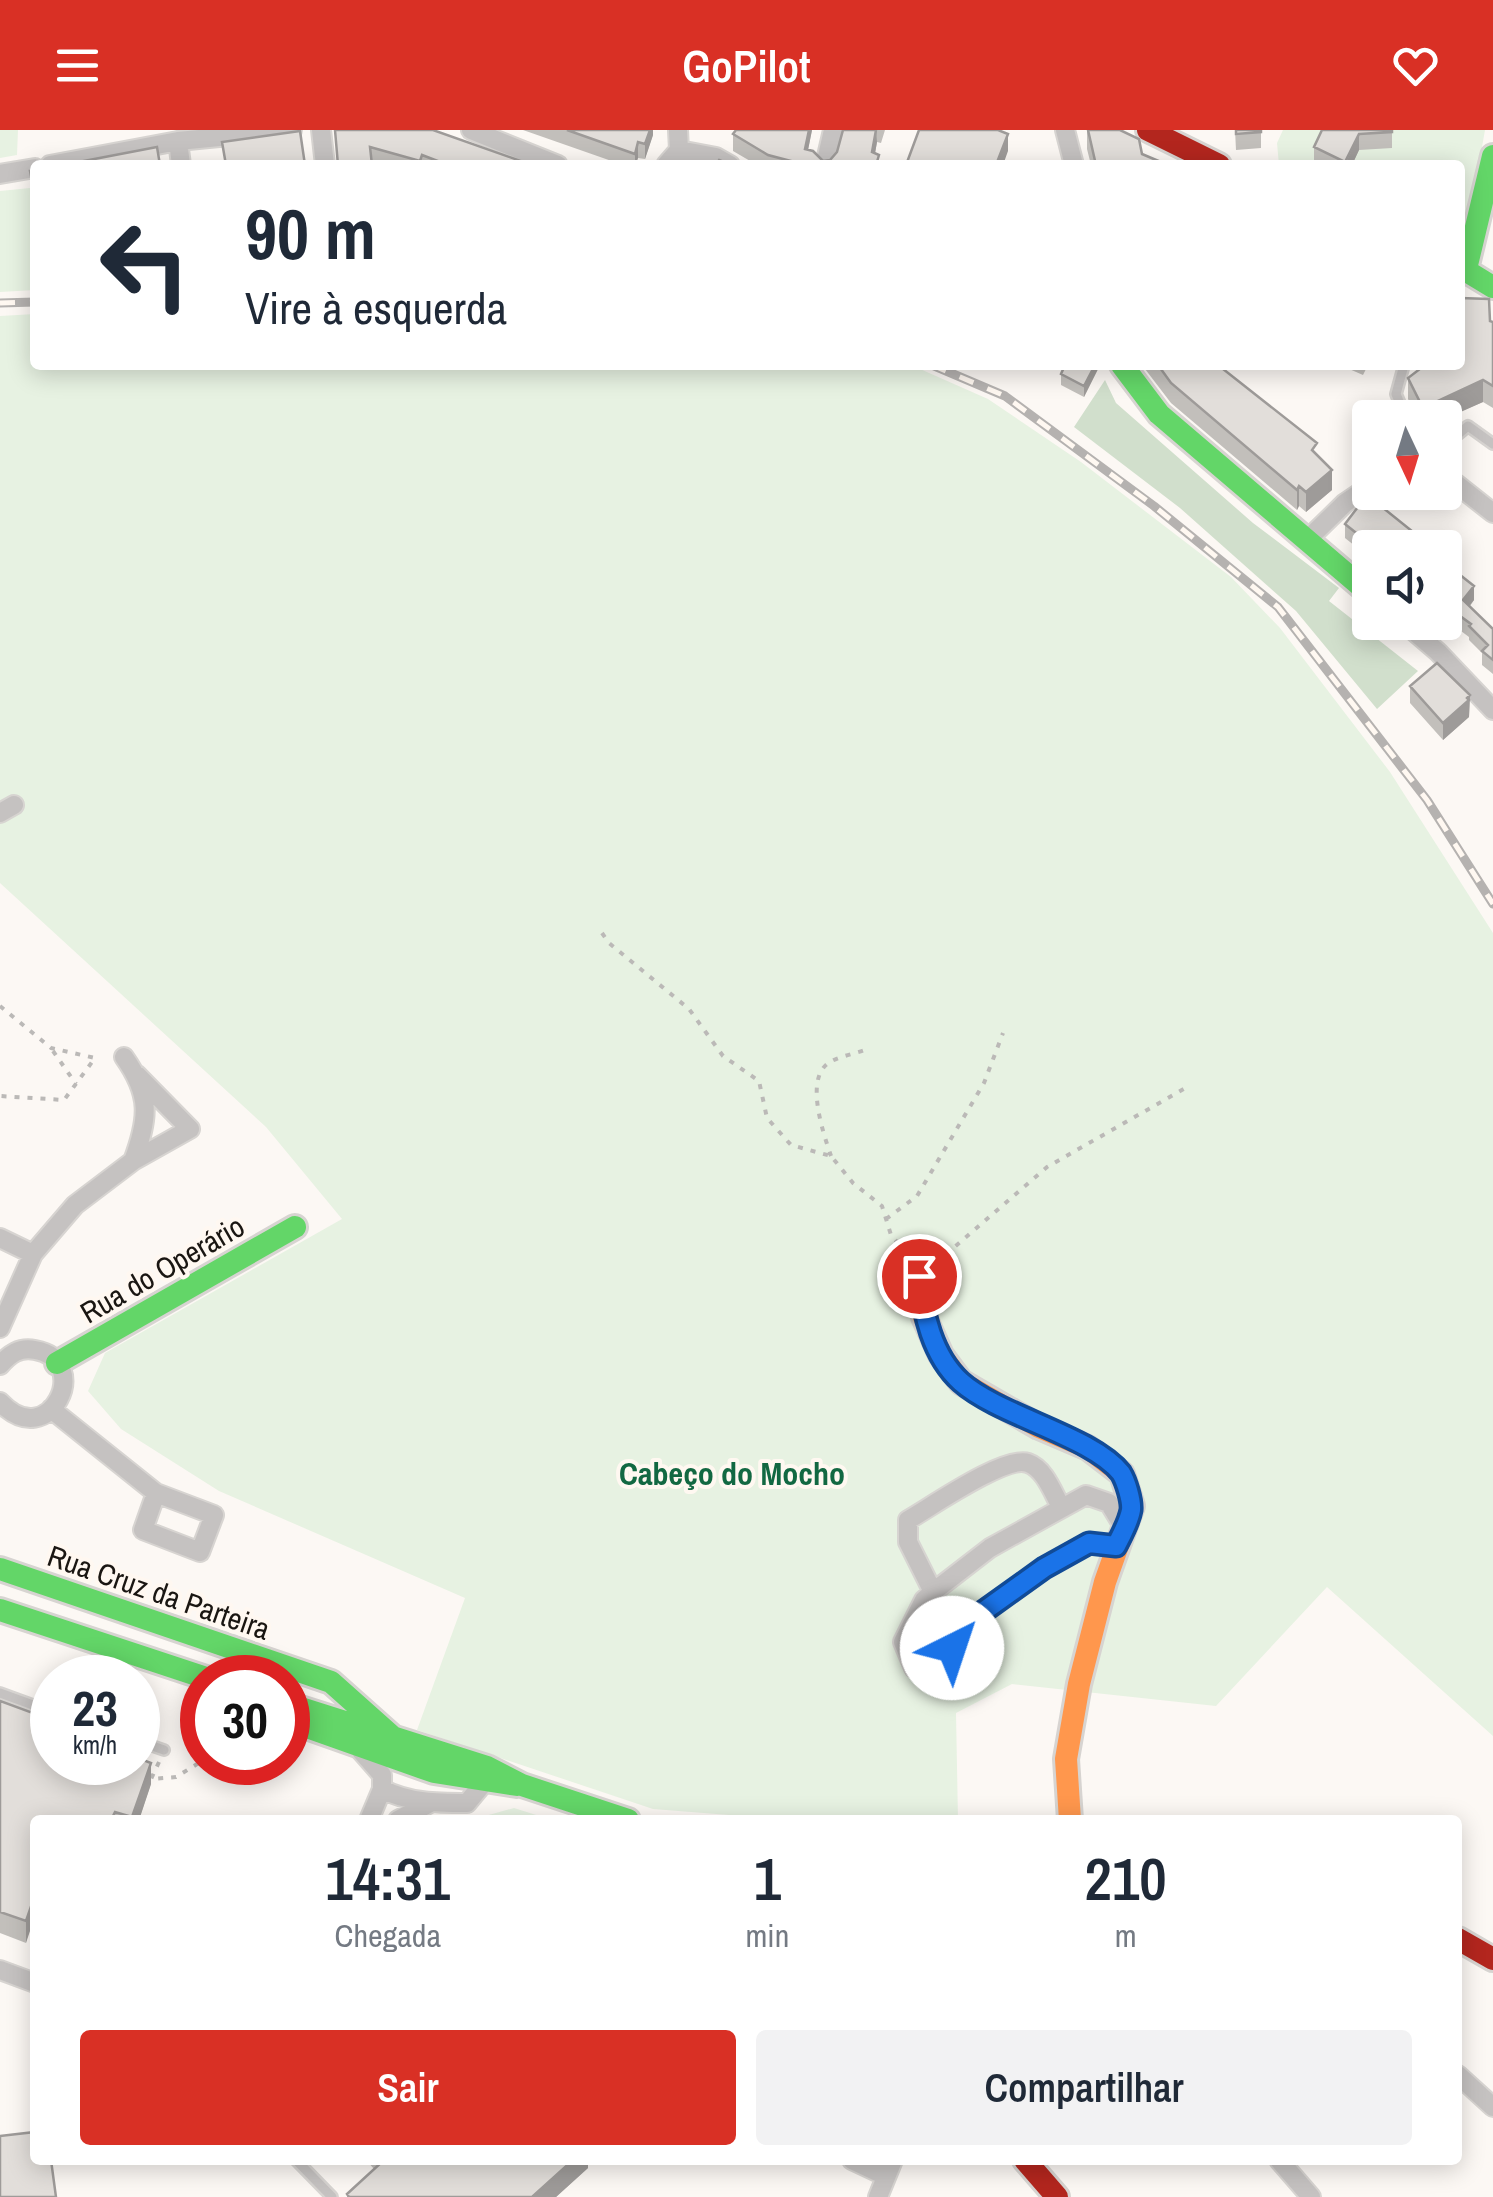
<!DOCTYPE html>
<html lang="pt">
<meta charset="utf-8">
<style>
body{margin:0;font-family:"Archivo Narrow",sans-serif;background:#f2f2f3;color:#1f2937;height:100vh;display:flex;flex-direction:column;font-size:38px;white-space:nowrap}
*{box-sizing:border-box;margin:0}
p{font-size:32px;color:#747a83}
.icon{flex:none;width:55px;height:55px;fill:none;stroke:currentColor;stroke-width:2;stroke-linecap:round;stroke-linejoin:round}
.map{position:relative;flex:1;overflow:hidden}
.details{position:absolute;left:30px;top:1685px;width:1432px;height:350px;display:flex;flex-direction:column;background:#fff;border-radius:10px;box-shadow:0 5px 25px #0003}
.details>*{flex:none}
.hud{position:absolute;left:30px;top:30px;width:1435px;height:210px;border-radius:10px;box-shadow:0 5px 25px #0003;background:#fff;color:#1f2937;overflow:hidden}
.needle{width:65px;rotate:176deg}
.buttons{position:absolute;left:1352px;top:270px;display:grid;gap:20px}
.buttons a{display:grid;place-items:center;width:110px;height:110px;border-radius:10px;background:#fff;box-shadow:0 5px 25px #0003;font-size:50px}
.speed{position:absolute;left:30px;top:1525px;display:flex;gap:20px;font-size:50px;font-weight:700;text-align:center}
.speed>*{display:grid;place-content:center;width:130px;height:130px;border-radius:50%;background:#fff;box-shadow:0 5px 25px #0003;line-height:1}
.speed small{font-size:25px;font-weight:400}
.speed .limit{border:15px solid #d22;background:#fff;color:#111}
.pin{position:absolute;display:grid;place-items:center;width:85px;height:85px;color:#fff;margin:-42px;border:5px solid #fff;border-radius:50%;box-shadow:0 2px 10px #0007}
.me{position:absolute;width:110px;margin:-55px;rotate:41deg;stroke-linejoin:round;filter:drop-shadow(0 0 8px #0008)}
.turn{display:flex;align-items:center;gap:35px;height:210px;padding:0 50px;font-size:45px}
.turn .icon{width:130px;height:130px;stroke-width:2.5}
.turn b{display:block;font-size:70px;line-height:85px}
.eta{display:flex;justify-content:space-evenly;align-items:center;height:170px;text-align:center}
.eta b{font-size:60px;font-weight:600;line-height:70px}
.primary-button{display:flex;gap:20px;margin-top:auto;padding:20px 50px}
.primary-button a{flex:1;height:115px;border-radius:10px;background:#d93025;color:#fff;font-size:40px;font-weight:600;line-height:115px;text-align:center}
.primary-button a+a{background:#f2f2f3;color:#1f2937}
header{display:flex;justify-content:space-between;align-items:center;height:130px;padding:0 50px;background:#d93025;color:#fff;font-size:45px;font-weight:600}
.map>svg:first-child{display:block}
.green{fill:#e7f2e2}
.forest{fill:#d1dfcc}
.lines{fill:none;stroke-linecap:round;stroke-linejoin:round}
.lane-casing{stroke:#d7d4d1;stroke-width:14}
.street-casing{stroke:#d7d4d1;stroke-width:22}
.fast-casing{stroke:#d7d4d1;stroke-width:28}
.slow-casing{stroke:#d7d4d1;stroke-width:28}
.jam-casing{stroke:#d7d4d1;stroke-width:28}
.path{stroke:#bbb9b7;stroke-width:4;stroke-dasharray:5 8;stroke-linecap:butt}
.lane{stroke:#c5c2c1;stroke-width:9}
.street{stroke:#c5c2c1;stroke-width:18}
.fast{stroke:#63d668;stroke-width:22}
.slow{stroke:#ff974d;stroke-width:22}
.jam{stroke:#b3261e;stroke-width:22}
.rail-casing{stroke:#b5b2b0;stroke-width:9}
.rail{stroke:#fff8f1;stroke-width:5;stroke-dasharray:15;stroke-linecap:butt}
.wall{fill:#c2bfbb}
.shaded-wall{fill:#9e9b99}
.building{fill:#e2deda;stroke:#9e9b99;stroke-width:2.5}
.route-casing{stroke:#114b97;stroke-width:25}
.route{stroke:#1a73e8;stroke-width:18}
.labels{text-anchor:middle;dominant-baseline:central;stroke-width:8;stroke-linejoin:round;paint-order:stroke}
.street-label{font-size:30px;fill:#1a1612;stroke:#fff8f1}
.neighbourhood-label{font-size:32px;font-weight:bold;fill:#126842;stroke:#fff8f1}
</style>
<header><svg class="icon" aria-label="menu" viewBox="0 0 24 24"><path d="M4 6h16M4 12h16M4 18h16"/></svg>GoPilot<svg class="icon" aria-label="heart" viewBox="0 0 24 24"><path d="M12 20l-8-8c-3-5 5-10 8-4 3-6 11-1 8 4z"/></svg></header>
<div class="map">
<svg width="1493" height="2067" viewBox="0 0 1493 2067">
<rect width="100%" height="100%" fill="#fcf8f4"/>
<!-- green -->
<path class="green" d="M0,0h18l-1,25 -17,3z
M1283,0h202l-19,108 -6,11v-84h-181l-2,-22z
M30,58l5,31v71l-35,2v-101z
M35,184v51h876l77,34 93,63 150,115 49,51 110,144 103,161v803l-166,-149 -111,119 -204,-22 -56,29 2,107h-164l-141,-11 -236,-79 48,-132 -246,-107 -98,-62 -33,-38 17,-38 237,-134 -76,-92 -266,-244v-567z
M514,1678l38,12h-81z"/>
<!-- forest -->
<path class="forest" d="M1105,250l11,23 137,120 86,65 -10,13 89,70 -41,38 -81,-98 -116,-103 -106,-81z"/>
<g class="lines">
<defs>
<path id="lane" d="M1404,235l-8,29 10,24
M1445,315l23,-19 25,18
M0,1563l52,19
M138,1611l26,9
M296,2030l36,37"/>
<path id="street" d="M321,0l4,35
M471,0l87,35
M1065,0l9,35
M178,11l3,24
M679,20l37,7 14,8
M50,35l128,-24 114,-11
M666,35l13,-15 -1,-20
M825,35l8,-35
M0,44l35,-6
M1445,345l48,38
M1306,411l39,-38 25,-17
M1403,492l35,30 55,58
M0,683l14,-8
M124,927c27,38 25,61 9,104l57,-32 -53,-54
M0,1108l33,16 -33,74
M33,1124l42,-49 58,-44
M0,1235c10,-11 19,-18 35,-15 59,10 15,105 -35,52
M51,1279l105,84 58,22 -14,37 -57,-22 13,-37
M1116,1415l-27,-2 -45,25 -59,43 -55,58 -16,-1 -11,-26 21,-42 9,-8 57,-44 96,-53 23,8 16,26
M933,1462l-25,-50v-22c23,-13 97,-65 120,-57 17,6 25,30 33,44
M361,1621l21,24v14l-13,31
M382,1659c27,14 55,14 85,14l15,-18 -3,-14
M398,1690l32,-17
M0,1840l35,13
M1458,1945l35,32
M852,2030l34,16
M1279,2030l32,37
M878,2067l15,-37"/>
<path id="fast" d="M1460,137l33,20
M1466,139l27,-113
M1122,235l37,49 211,180
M57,1233l238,-136
M0,1439l331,113 64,57
M0,1480l206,68
M288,1574l199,63 35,18 106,35
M301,1595l133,47 83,13"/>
<path id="slow" d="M919,1147l5,40 17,38 20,27 78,45 49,21 34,26 10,32 -27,76 -26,102 -13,75 4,61"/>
<path id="jam" d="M1148,0l71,35
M1458,1809l35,20
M1025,2030l32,37"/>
</defs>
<!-- lane casing -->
<use href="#lane" class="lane-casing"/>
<!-- street casing -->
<use href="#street" class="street-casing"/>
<!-- fast casing -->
<use href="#fast" class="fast-casing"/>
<!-- slow casing -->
<use href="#slow" class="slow-casing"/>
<!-- jam casing -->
<use href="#jam" class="jam-casing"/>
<!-- path -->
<path class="path" d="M602,803l7,10 80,66 34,47 36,25 8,37 24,27 40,11 22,27 29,23 9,29 19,22
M0,876l51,42 44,10 -31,42 -64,-4
M53,921l23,33
M831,1026c-7,-21 -26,-74 -4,-92 9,-7 27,-10 38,-14
M886,1089l31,-23 67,-113 19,-50
M936,1133l111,-96 142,-81
M159,1632l-8,17 25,-2 26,-16"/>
<!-- lane -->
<use href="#lane" class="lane"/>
<!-- street -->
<use href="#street" class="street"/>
<!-- fast -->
<use href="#fast" class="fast"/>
<!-- slow -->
<use href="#slow" class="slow"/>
<!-- jam -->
<use href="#jam" class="jam"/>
<defs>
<path id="rail" d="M0,173l35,-1
M932,235l73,31 149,110 124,101 149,193 66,104"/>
</defs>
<!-- rail casing -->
<use href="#rail" class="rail-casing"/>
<!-- rail -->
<use href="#rail" class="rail"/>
</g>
<!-- wall -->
<path class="wall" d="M335,0l197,35h-150l-11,-3 1,3h-35z
M523,0h130v5l-8,24 -7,-1 -2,7h-13z
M736,0h76l-4,20 15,11 7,-1 7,-8 6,-22h42l-4,13 -4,-1 -2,11 4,12h-122l-24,-14v-17z
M1087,0l55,24 26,11h-77l-4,-16z
M1235,0h26v18l-25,2z
M1322,0h70v18l-33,2 -7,15h-35l-3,-2v-16z
M30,41h5v41l-5,-24z
M1490,191l3,1v86l-10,-6 -38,16h-28l-9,-19v-21z
M1100,235l-16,32 -23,-12v-11z
M1142,235h76l99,91 15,34 -26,22 -7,-6 -2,4 -126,-107z
M1340,235h28l-5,10z
M1345,394l88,24h-63v10l-25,-20z
M1445,433l29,37 -4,6 23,23v45l-11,-9v-12l-13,-13v-3l-24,-18z
M1410,556l60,9 -1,22 -26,23 -33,-37z
M0,1571l151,83 -12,36h-104l-9,123 -26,-10z
M366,2030h222v8l-32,29h-209v-3l27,-25z"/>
<!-- shaded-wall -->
<path class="shaded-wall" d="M650,0h3v5l-8,24v-15z
M809,0h3l-7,35v-16z
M876,0l1,12 -4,23 -1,-13z
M1008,4v17l-5,14h-7z
M1359,4v16l-7,15h-7z
M638,12v16l-3,7v-11z
M1095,235h5l-16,32v-11z
M1483,250v22l-38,17v-1h-22v-10z
M1332,340v20l-26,22v-20z
M1299,356v20l-2,4v-20z
M1474,456v14l-11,14v-14z
M1470,565l-1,22 -26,23v-17z
M151,1633v21l-12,36h-7z
M35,1765v21l-9,27v-22z
M573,2030h15v8l-32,29h-24z"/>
<!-- building -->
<path class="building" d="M335,0h98l99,35h-84l-26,-10 -2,6 -50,-14 2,18h-34z
M567,0h83l-5,14 -7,-2 -3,12z
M736,0h73l-4,19 8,2 10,10 7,-1 7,-8 6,-22h33l-4,22 7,3 -3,10h-70l-38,-10 -35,-21z
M919,0h79l10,4 -12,31h-90z
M1088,0h32l19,9 3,15 26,11h-72z
M1236,0h25v2l-25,2z
M1322,0h70v2l-33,2 -14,28 -31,-15z
M300,1l5,34h-79l-4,-23z
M157,17l3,18h-97z
M719,30l11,5h-14z
M30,41h5v25z
M1460,168l29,1 1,22 3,1v64l-10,-6 -60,28 -15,-30 17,-13h35z
M1065,235h30l-11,21 -23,-12z
M1158,235h60l99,78 -5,7 20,20 -26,22 -7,-6 -2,4 -126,-107z
M1367,365l66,53h-58l-30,-24z
M1445,433l29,23 -11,14 30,29v31l-11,-9 6,-6 -19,-19 2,-2 -26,-19z
M1437,533l33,32 -3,3 2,2 -26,23 -33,-37z
M0,1571l52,19v42h86v-4l13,5 -19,54 -17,-5 -4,8h-76v75l-9,26 -26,-9z
M35,2002v28h16l5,37h-56v-61z
M384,2030h189l-41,37h-183l-2,-3z"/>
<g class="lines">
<defs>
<path id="route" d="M919,1146c4,37 13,80 42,106 38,34 131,54 160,91 5,8 11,28 10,37 -2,12 -9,24 -15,36l-27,-3 -45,25 -60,43 -32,37"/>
</defs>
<!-- route casing -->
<use href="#route" class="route-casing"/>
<!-- route -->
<use href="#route" class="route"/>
</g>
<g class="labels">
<!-- street labels -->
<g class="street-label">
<text transform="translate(162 1139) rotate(-30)">Rua do Operário</text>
<text transform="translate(159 1462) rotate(19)">Rua Cruz da Parteira</text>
</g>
<!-- neighbourhood labels -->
<g class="neighbourhood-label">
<text x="732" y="1343">Cabeço do Mocho</text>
</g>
</g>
</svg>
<div class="buttons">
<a><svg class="needle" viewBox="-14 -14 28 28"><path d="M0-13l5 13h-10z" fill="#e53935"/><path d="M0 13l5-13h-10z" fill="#747a83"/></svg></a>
<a><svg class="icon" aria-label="sound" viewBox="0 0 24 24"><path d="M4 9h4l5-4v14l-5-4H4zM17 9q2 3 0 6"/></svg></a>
</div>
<div class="speed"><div>23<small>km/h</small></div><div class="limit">30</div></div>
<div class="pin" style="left:919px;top:1146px;background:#d93025"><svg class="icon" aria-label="arrive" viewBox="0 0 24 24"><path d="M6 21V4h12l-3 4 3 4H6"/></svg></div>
<svg class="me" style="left:952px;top:1518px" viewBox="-20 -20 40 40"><circle r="19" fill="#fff"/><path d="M0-13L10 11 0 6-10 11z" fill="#1a73e8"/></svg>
<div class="hud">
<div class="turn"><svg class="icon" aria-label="left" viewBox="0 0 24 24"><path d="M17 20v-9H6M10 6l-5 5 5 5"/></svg><div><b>90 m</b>Vire à esquerda</div></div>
</div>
<section class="details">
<div class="eta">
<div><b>14:31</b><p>Chegada</p></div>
<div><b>1</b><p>min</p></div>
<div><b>210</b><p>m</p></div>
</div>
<div class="primary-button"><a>Sair</a><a>Compartilhar</a></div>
</section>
</div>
